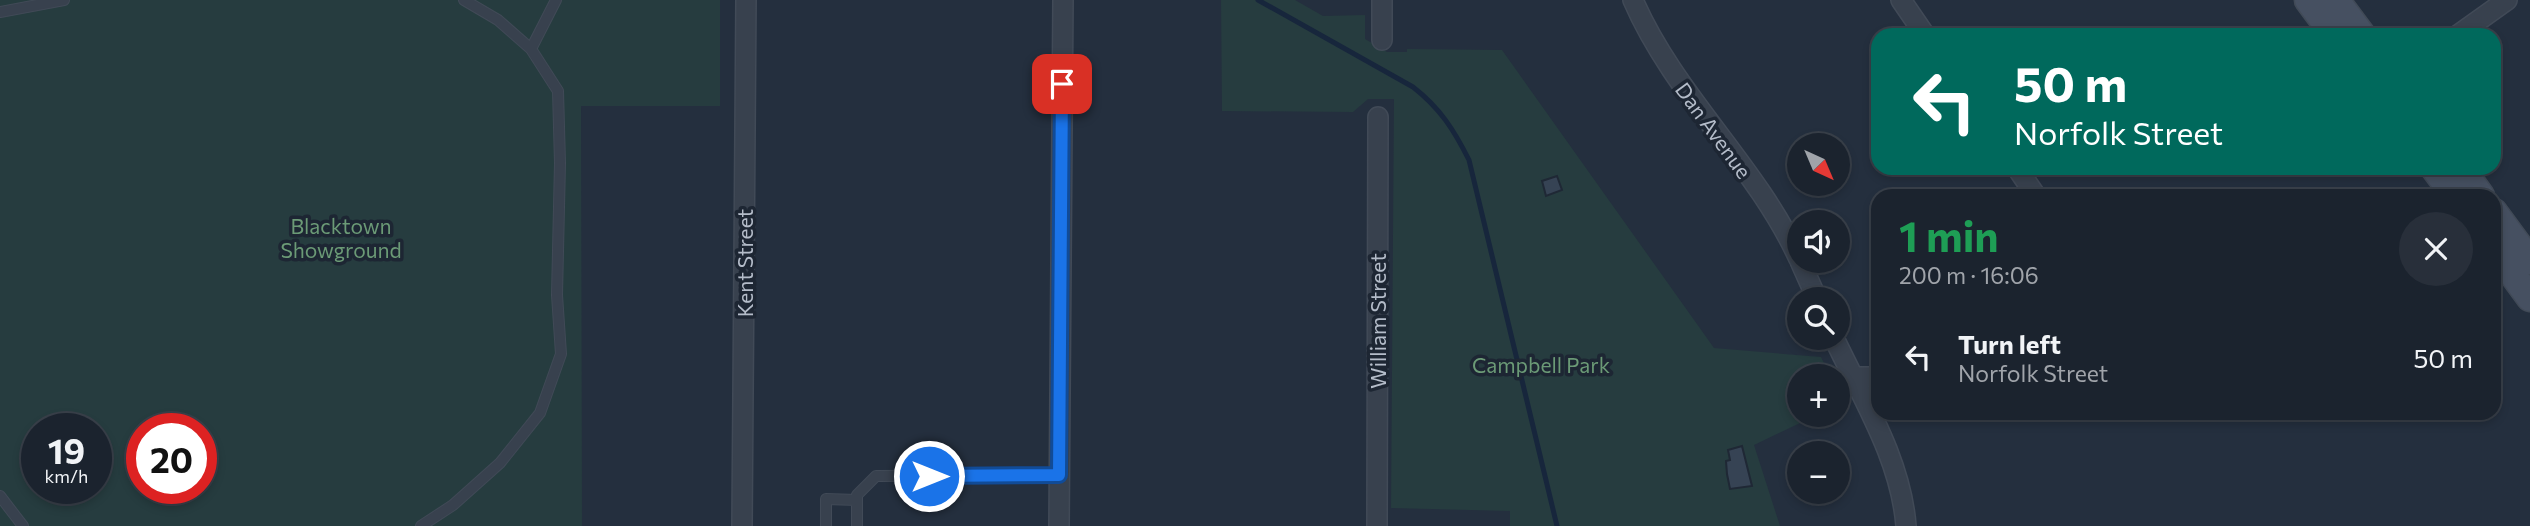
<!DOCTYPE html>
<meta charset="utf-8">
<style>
body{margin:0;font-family:Commissioner,sans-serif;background:#282f3a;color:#f1f3f6;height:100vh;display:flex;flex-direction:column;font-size:26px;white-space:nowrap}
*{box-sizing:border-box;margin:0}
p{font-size:23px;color:#a0a4aa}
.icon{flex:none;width:38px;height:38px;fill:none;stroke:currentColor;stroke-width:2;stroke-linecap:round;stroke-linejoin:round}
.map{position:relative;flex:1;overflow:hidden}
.panel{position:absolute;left:1871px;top:189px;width:630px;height:231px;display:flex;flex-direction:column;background:#1b232e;border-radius:21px;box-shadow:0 4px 10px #0003,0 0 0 2px #39404a}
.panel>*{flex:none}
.top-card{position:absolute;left:1871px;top:28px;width:630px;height:147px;border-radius:21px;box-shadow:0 4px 10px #0003,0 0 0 2px #39404a;background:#00695c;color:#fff;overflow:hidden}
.needle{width:46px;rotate:136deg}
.tools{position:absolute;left:1787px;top:133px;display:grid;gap:14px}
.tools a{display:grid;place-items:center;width:63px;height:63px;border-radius:50%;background:#1b232e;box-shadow:0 4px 10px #0003,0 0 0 2px #39404a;font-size:35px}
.speed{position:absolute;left:21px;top:413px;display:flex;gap:14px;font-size:35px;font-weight:700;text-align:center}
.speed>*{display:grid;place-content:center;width:91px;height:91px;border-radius:50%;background:#1b232e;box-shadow:0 4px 10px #0003,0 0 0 2px #39404a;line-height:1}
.speed small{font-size:18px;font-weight:400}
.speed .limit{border:10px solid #d22;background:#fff;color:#111}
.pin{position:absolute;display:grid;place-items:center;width:60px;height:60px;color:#fff;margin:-30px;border-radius:14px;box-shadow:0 4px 10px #0006}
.me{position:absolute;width:77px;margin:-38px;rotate:90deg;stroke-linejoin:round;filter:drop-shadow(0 0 5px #0008)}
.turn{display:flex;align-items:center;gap:24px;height:147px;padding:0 28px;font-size:32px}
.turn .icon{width:91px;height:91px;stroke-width:2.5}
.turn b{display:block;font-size:49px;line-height:60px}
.round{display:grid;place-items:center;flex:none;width:74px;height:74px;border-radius:37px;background:#282f3a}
.overview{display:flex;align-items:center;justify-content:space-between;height:119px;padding:0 28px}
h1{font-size:42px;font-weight:700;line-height:52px;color:#1e9e55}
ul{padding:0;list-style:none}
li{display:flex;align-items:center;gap:21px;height:98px;padding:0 28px}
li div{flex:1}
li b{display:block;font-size:26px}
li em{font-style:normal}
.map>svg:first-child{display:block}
.green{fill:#263c3f;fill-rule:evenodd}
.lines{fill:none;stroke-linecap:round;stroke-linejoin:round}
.stream{stroke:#17263c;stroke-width:5}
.building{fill:#364354;stroke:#1f2835;stroke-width:2}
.lane-casing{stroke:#414a57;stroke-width:12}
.street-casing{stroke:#414a57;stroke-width:22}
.secondary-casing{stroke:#414a57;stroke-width:29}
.path{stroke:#3f5557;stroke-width:3.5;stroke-dasharray:5 5;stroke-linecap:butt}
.lane{stroke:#38414e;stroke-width:10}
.street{stroke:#38414e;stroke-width:19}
.secondary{stroke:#465061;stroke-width:26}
.route-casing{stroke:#114b97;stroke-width:18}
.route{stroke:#1a73e8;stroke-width:12}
.labels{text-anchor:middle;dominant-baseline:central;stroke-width:7;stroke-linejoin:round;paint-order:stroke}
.street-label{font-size:21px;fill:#b4bcc9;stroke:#1d2633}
.park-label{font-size:21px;fill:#6b9a76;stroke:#1d2633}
</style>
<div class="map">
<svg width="2530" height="526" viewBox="0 0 2530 526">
<rect width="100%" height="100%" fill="#242f3e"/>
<!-- green -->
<path class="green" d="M0,0h720v106h-139l1,420h-582zM37,429h59v59h-59zM142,429h59v59h-59z
M1221,0h74l28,16 42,-1v24l22,13h20v-3l95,1 212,298 107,9 9,19h-31v39h18l-63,30 26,81h-270v-15l-119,-3 3,-409h-26l-15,13 -131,-1z"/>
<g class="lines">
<!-- stream -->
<path class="stream" d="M1258,0l155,87c27,21 41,43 56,73l88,366"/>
</g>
<!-- building -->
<path class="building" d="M1557,176l5,14 -16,6 -4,-15z
M1742,446l10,40 -22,3 -3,-15 -1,-13 4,-1 -2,-10z"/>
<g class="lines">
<defs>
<path id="lane" d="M0,12l64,-12
M531,49l25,-49
M1838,386l14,-9
M0,496l23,30
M421,526l32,-21 47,-42 40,-50 21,-59 -4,-59 3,-132 -2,-72 -27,-42 -33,-29 -34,-20
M826,526v-27l31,1
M857,526v-31l19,-19 183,-1"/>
<path id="street" d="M1382,0v40
M1633,0c41,95 123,165 166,259
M1901,0l24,35
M2458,35l49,-35
M2017,168l19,28
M1800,261l17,38
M1834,338c28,60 67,121 72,188
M1852,377h26
M742,526l4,-526
M1059,526l4,-526
M1377,526l1,-409"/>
<path id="secondary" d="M2308,0l26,35
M2336,0l26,35
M2434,168l21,28
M2461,168l20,28
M2494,212l36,49
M2494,249l36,49"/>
</defs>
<!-- lane casing -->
<use href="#lane" class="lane-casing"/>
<!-- street casing -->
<use href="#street" class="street-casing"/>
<!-- secondary casing -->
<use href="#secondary" class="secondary-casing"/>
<!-- path -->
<path class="path" d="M2494,305l8,-6"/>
<!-- lane -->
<use href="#lane" class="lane"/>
<!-- street -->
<use href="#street" class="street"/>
<!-- secondary -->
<use href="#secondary" class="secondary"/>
</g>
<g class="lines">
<defs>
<path id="route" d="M929,476l130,-1 3,-391"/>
</defs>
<!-- route casing -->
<use href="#route" class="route-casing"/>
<!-- route -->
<use href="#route" class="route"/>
</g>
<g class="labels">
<!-- street labels -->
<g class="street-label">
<text transform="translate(1714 130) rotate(54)">Dan Avenue</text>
<text transform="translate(744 263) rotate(-90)">Kent Street</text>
<text transform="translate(1377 321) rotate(-90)">William Street</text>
</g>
<!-- park labels -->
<g class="park-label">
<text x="341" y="225">Blacktown<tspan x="341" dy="24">Showground</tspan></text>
<text x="1541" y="364">Campbell Park</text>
</g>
</g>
</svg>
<div class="tools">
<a><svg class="needle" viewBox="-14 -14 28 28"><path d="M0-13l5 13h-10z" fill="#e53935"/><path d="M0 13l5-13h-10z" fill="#a0a4aa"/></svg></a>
<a><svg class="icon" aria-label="sound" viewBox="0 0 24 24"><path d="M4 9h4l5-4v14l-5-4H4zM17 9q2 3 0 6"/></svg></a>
<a><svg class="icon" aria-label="search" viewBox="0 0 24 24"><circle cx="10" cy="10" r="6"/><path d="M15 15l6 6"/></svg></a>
<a>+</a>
<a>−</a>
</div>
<div class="speed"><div>19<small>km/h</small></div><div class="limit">20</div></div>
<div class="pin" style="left:1062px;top:84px;background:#d93025"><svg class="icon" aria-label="arrive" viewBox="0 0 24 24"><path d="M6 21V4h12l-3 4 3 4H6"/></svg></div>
<svg class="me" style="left:929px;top:476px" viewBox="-20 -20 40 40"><circle r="17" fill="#1a73e8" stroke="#fff" stroke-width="3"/><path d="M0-11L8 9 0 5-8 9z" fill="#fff"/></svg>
<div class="top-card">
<div class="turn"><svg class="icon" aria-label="left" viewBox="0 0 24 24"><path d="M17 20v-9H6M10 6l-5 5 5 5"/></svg><div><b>50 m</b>Norfolk Street</div></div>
</div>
<section class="panel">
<div class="overview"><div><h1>1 min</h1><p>200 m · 16:06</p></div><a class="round"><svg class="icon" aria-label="close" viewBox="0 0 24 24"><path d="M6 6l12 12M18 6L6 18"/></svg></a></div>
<ul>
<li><svg class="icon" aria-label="left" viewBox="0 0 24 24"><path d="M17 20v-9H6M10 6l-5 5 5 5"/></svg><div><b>Turn left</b><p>Norfolk Street</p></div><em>50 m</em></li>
</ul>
</section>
</div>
